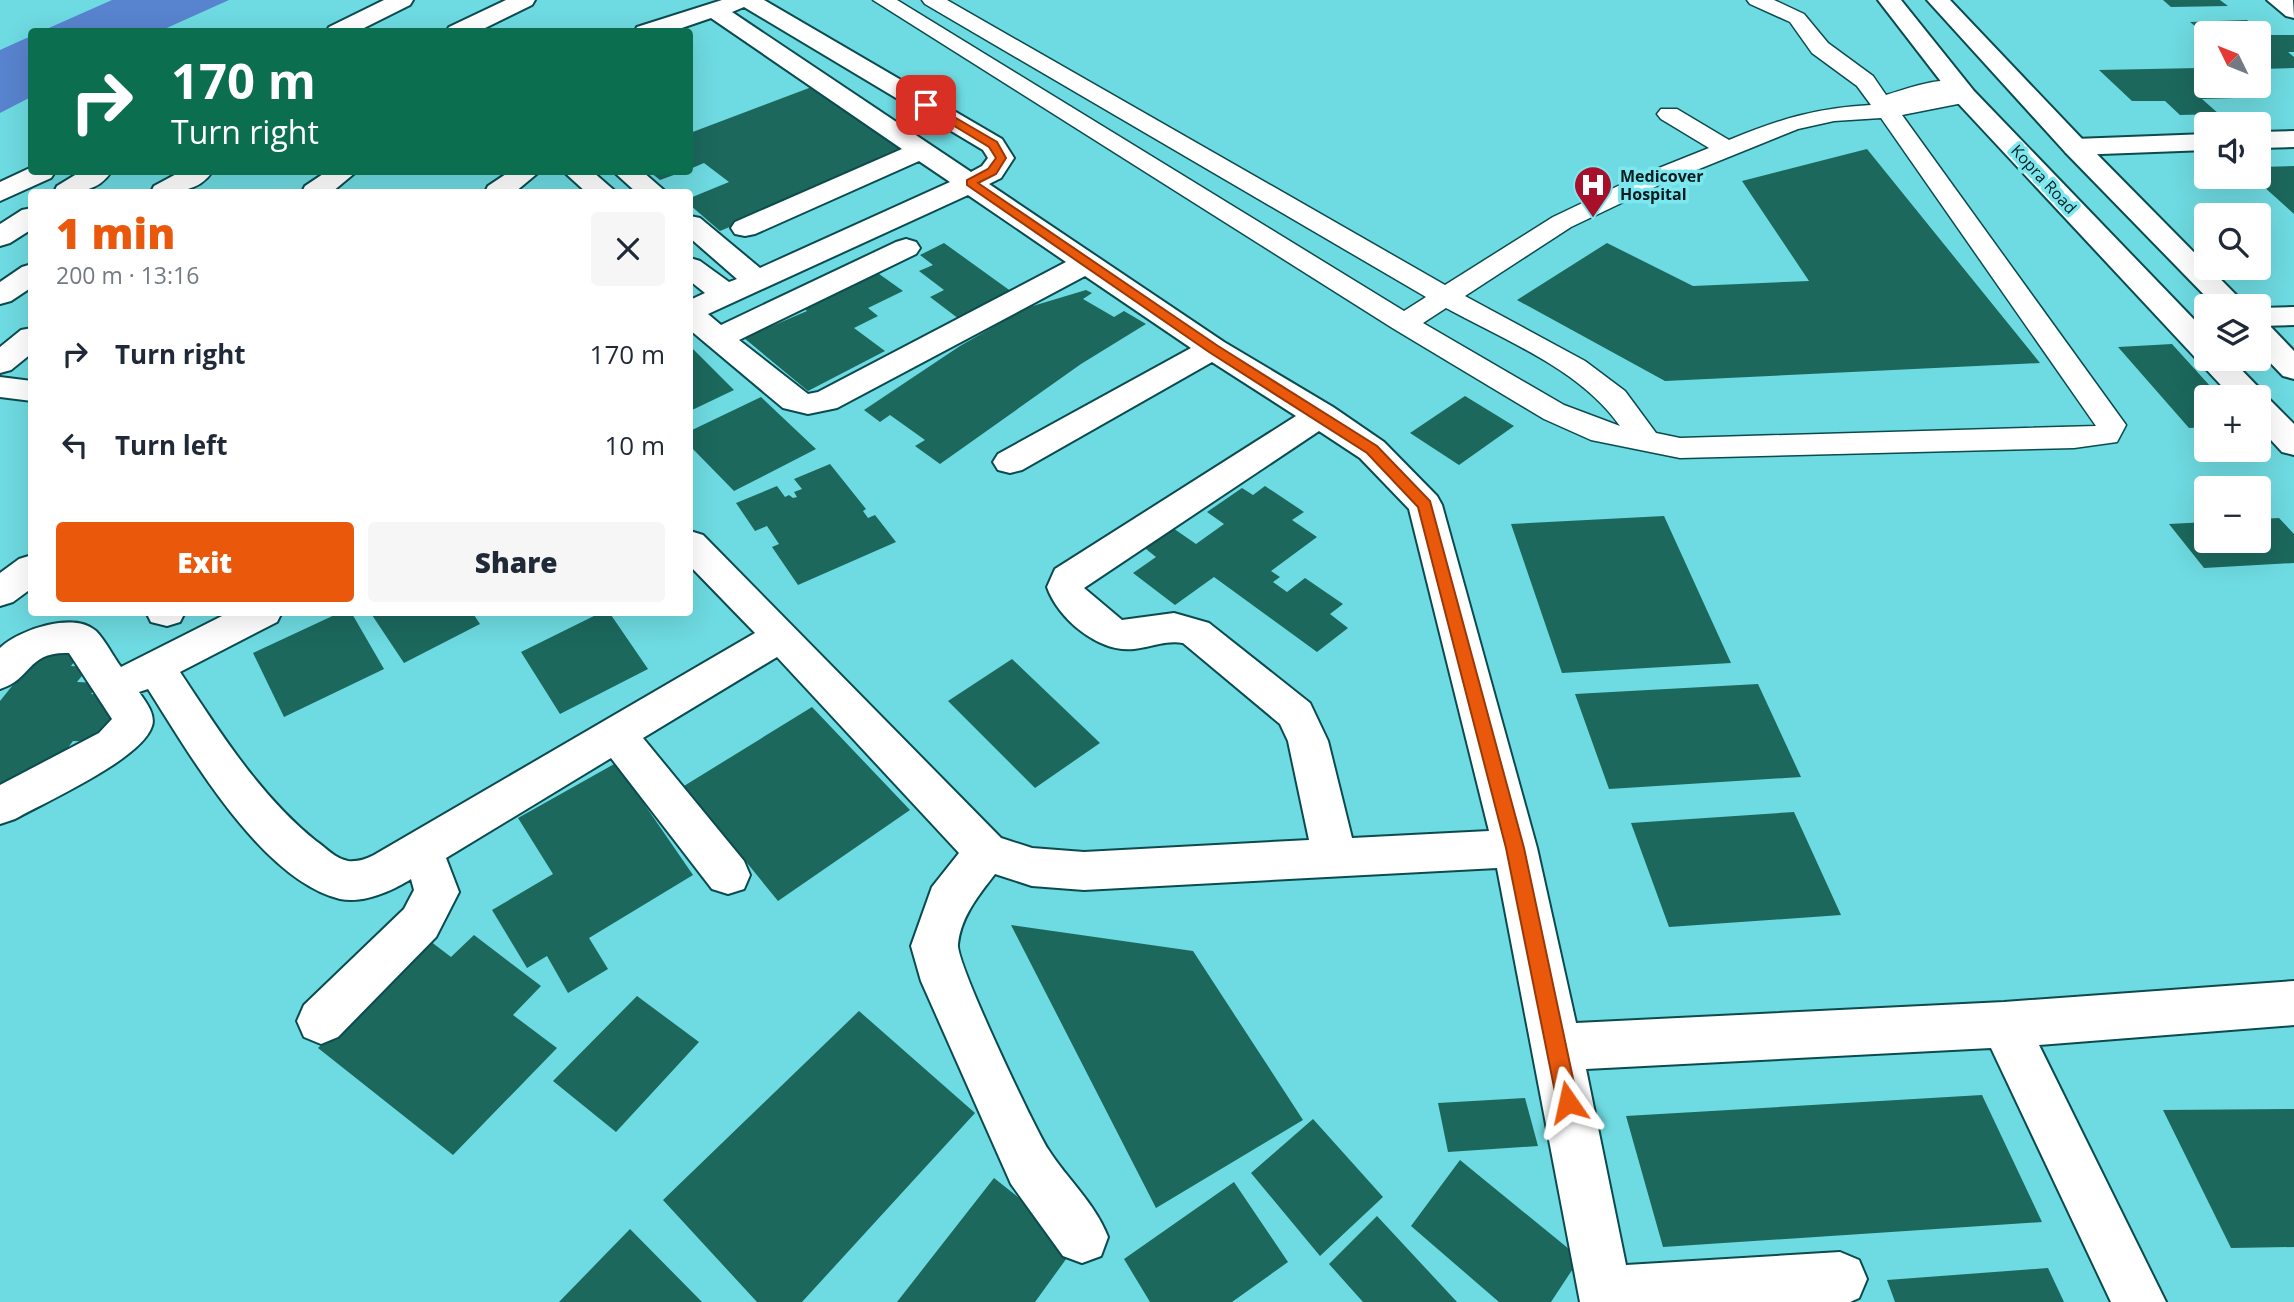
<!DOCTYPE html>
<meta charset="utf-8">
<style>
body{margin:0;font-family:"Open Sans",sans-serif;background:#f6f6f7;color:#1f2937;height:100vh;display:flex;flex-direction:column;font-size:26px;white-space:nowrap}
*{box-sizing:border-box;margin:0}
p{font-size:23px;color:#747a83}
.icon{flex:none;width:38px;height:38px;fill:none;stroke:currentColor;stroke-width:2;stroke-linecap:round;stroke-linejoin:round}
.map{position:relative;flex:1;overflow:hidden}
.drawer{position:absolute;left:28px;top:189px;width:665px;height:427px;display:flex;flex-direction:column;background:#fff;border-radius:7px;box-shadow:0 7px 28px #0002}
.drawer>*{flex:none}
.hud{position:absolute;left:28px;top:28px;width:665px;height:147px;border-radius:7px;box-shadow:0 7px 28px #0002;background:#0b6e4f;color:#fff;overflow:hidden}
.needle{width:46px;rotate:313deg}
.buttons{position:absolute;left:2194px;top:21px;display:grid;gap:14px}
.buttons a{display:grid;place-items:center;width:77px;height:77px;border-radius:7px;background:#fff;box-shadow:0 7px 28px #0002;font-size:35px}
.pin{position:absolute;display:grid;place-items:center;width:60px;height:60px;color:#fff;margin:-30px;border-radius:14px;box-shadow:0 4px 10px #0006}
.me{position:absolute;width:77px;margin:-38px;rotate:349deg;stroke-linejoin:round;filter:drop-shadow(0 0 5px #0008)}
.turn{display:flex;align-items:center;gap:24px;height:147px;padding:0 28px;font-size:32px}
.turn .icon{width:91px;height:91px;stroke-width:2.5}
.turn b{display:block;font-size:49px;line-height:60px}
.round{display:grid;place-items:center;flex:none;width:74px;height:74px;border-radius:7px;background:#f6f6f7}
.head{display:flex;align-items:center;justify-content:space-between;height:119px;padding:0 28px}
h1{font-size:42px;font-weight:800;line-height:52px;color:#ea580c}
.primary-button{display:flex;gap:14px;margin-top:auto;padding:14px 28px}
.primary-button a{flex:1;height:80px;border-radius:7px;background:#ea580c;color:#fff;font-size:28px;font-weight:800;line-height:80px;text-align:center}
.primary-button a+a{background:#f6f6f7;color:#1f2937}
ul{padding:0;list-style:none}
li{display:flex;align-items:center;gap:21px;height:91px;padding:0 28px}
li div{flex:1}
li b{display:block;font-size:26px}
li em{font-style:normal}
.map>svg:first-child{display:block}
.water{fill:#5883ce}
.building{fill:#1c685d}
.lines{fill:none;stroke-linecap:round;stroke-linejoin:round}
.lane-casing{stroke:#0b4b4f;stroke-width:3}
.street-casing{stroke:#0b4b4f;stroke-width:4}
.secondary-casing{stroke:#0b4b4f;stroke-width:4}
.highway-casing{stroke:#0b4b4f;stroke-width:4}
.lane{fill:#fff;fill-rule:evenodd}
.street{fill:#fff;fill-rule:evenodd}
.secondary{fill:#fff;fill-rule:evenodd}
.highway{fill:#fff;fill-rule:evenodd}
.route{fill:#ea580c;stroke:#983908;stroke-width:2}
.labels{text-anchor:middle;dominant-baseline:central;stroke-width:7;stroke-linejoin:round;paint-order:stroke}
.far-poi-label{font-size:16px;font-weight:bold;fill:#041c1e;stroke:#7ce7ee;text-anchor:start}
.far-street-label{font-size:16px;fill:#041c1e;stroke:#7ce7ee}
</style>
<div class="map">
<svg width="2294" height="1302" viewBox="0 0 2294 1302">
<rect width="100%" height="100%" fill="#6edae1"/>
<!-- water -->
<path class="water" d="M112,0h117l-69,31h-118z
M31,36v61l-31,16v-63z"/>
<!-- building -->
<path class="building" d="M2163,0h57l8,6 -57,1z
M2247,20l19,15h28v17h-6l6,5v11l-35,1v-36h-52v3l-17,-14z
M2199,68l8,6v12h14l14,12 -33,1 17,15 -39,1 -15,-14h-33l-33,-31z
M817,85l96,66 -193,80 -30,-26v-7l39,-16 -25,-19 -14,6v-36z
M1867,149l173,214 -375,18 -148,-81 90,-57 86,43 116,-5 -67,-100z
M2294,166v48l-41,-37h6v-10z
M650,172h32l-22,8z
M944,243l68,49 -53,27 -29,-22 14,-7 -25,-19 14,-6 -13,-10z
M875,271l28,20 -35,17 10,8 -24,12 31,23 -77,40 -64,-53 63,-27 -6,-5z
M1086,290l6,3 -9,6 31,18 10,-6 22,13 -65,40 -141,100 -25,-18 10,-6 -35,-25 -10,7 -16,-12 96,-64 66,-38z
M2172,344l48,53h-13v30l-18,1 -71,-81z
M690,346l44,44 -44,21z
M1465,396l49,30 -55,39 -49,-32z
M761,397l55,52 -82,42 -44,-45v-15z
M830,464l36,45 -3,2 5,7 7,-3 21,27 -98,43 -26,-38 7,-3 -12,-18 -12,5 -19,-28 41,-17 8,11 4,-2 4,3 4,-1 -3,-5 8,-3 -8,-10z
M1265,486l39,26 -12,8 25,17 -46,34 9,6 -7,5 14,10 18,-14 38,26 -13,10 18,14 -31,24 -103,-75 -39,28 -42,-32 23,-16 -15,-12 29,-19 26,18 28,-20 -17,-12 35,-24 11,7z
M1664,516l67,147 -169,10 -51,-149z
M2279,518l15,16v29l-90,5 -35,-44 38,-2v19h52v-22z
M341,612h10l33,57 -100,48 -31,-64z
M370,612h102l8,12 -76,39z
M602,612h7l39,57 -88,45 -39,-62z
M41,650l41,2 -11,14 18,1 -12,15 23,1 -9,11 22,2 -10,13 21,1 -23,32 -28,-1 -24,32 -49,24v-96z
M1012,659l88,84 -65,45 -87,-87z
M1758,684l43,93 -192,12 -34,-95z
M812,707l98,103 -132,91 -94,-115z
M616,763l77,112 -104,63 19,31 -40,24 -21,-37 -20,12 -35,-58 61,-36 -35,-56z
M1794,812l47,103 -172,12 -38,-104z
M1011,925l182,26 110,169 -147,88z
M474,935l67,51 -28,29 44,33 -104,107 -135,-107 112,-107 21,16z
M637,996l62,46 -83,90 -63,-51z
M859,1011l116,102 -173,189h-45l-94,-102z
M1982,1095l60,127 -379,25 -37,-131z
M1525,1098l13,48 -90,6 -10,-49z
M2294,1109v138l-63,1 -68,-138z
M1313,1119l70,78 -63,59 -69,-83z
M1460,1160l120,98 -29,44h-52l-88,-76z
M994,1178l83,66 -42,58h-138z
M1234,1182l54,80 -56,40h-82l-26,-43z
M1377,1216l80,86h-94l-34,-38z
M630,1229l72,73h-143z
M2048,1268l16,34h-169l-8,-22z"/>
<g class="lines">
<defs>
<path id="lane" d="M873,0h24l507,311 22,-14 -501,-293 -3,-4h25l498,285 108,-68 86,-41 70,-28 -48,-29 -4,-5 4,-5h16l52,31c51,-21 87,-32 142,-35l-14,-19 -45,-33 -22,-31 -40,-18 -3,-4h27l30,14 24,29 45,33 13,19c24,-7 54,-19 79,-13l3,5 -2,3 7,1 3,5 -3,5 -71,14 224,310 -9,17 -43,6 -394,10 -89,-18 -47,-21 -150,-90zM1881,118l215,308 -416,12 -24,-5 -31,-42 -40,-30 -120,-65 106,-69 86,-41 141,-57 36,-8zM1446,308c60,33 134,61 174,118l-56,-21 -141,-82z"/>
<path id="street" d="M722,0h42l238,139 12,19 -13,20 -12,6 235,158 109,65 51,35 53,54 5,9 95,343 39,175 428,-21 290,-21v44l-255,20 127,257h-55l-120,-254 -405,21 40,196 214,-13 19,8 8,19 -8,19 -9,4h-270l-83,-434 -413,22 -52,-4 -37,-12c-16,21 -34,42 -37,70 -3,17 76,183 90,205 19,30 47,54 60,88l-7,19 -19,7 -19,-7 -52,-72 -90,-203 -10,-35 21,-59 27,-34 -182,-196 -134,81 101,123 6,14 -6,14 -16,5 -16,-5 -101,-131 -165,100 13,34 -23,45 -98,100 -17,7 -17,-7 -7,-16 7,-16 100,-96 10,-19 -3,-11c-19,12 -48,25 -71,20 -79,-19 -151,-146 -192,-210l-9,3c6,9 17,22 13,34 -10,33 -105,75 -137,93l-15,5v-39l99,-52 13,-14 -43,-66c-42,-2 -37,26 -69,36v-41c18,-18 74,-37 96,-17 9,9 17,25 25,36l109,-55h52l-5,10 -97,50c40,60 79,123 136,169 10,7 20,18 32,20 10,1 18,-2 26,-6l381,-222 -65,-67v-35l13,4 298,303 31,10 52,4 225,-12 -21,-99 -8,-17 -97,-81c-17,-3 -32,4 -49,6 -35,4 -76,-30 -87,-62l8,-18 241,-153 -84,-54 -190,108 -12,3 -12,-3 -5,-8 5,-8 193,-106 -106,-72 -248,132 -29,6 -25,-6 -93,-78v-30l15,-7 -15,-12v-23l10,3 29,21 8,-3 -47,-41v-22l10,2 60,50 190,-86 -31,-21 -164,73 -10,2 -10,-2 -4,-6 4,-6 167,-73 -191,-131 -41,14h-36l3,-5zM744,7l239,143 5,8 -6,8 -11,6 -239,-160zM968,195l98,67 -248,130 -10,2 -69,-54 177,-86 4,-6 -4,-6 -10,-3 -10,3 -175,83 -13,-11zM1319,431l41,27 49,51 80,322 -137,7 -24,-97 -18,-38 -101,-80 -35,-10 -52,7 -38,-32z
M2267,0h26l1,18 -8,-2z
M2294,131v16l-35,1v-16z
M2207,134v16l-132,5 -9,-2 -4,-6 4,-6 9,-2z
M326,172h30l-24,20h-30l3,-6z
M509,172h30l-24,20h-30l3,-6z
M564,172h29l23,20h-30z
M614,172h29l23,20h-30z
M2294,307v18l-35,1v-18z
M0,377l32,4v20l-32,-4z
M32,555v33l-19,14 -13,4v-33l19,-14z
M146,612h39l-5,10 -13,4 -16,-4z"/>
<path id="secondary" d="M1878,0h23l73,91 233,242v26h24l30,31 4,8 5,2 24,24v31l-12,-3 -23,-25v-30h-27l-276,-296z
M1927,0h23l134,141 163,165h-32l-149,-153z
M2259,324l11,2 24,25v28l-11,-3 -24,-25z"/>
<path id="highway" d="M384,0h29l-3,5 -54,27h-30l3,-5z
M506,0h29l-3,5 -55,27h-31l3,-5z
M32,167v5h23l-4,6 -51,23v-19z
M80,172h31c-14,21 -35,20 -57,20l3,-6z
M180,172h32c-14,21 -39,20 -61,20l3,-6z
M32,208v21l-22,14 -10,3v-22l22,-14z
M32,264v23l-21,14 -11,3v-22l22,-15z
M32,328v25l-21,17 -11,3v-26l21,-17z"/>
</defs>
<!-- lane casing -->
<use href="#lane" class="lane-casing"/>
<!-- street casing -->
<use href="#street" class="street-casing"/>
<!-- secondary casing -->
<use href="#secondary" class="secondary-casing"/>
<!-- highway casing -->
<use href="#highway" class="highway-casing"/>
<!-- lane -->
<use href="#lane" class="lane"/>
<!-- street -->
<use href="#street" class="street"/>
<!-- secondary -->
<use href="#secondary" class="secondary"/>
<!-- highway -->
<use href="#highway" class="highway"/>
</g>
<!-- route -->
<path class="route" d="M923,103h7l67,39 9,16 -10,16 -18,9 240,163 159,100 53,55 94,347 54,254 -3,7 -7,3 -8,-3 -3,-7 -51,-254 -88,-341 -51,-54 -158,-101 -242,-167v-5l21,-11 8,-11 -7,-11 -66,-40z"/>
<!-- icons -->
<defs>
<symbol id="hospital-pin" viewBox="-11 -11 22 30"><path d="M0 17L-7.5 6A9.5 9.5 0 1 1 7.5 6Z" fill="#a70f2a" stroke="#7ce7ee"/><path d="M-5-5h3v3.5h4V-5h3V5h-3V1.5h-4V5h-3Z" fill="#fff"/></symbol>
</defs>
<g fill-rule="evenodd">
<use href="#hospital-pin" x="1571" y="163" width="44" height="60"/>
</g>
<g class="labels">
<!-- far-poi labels -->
<g class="far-poi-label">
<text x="1620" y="176">Medicover<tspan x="1620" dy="18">Hospital</tspan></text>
</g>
<!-- far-street labels -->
<g class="far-street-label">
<text transform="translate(2044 179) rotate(47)">Kopra Road</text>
</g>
</g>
</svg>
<div class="buttons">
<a><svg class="needle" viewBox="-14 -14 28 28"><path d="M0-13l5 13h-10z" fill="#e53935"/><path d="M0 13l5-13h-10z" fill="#747a83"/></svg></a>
<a><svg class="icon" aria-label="sound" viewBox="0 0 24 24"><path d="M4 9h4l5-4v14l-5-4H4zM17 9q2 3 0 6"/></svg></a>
<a><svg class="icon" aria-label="search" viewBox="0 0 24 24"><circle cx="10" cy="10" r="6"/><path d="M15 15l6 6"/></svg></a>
<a><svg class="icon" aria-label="layers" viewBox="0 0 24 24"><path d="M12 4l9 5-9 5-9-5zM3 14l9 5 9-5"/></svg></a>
<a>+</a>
<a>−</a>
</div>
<div class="pin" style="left:926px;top:105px;background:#d93025"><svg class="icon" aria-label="arrive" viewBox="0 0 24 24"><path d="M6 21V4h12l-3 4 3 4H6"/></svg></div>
<svg class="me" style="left:1568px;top:1102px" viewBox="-20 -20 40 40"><path d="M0-17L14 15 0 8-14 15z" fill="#ea580c" stroke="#fff" stroke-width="4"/></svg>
<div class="hud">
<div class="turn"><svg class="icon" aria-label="right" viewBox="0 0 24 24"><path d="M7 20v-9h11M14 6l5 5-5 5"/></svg><div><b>170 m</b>Turn right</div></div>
</div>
<section class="drawer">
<div class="head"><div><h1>1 min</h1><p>200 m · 13:16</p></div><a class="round"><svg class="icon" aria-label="close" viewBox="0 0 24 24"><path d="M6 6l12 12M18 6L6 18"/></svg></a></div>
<ul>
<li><svg class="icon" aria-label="right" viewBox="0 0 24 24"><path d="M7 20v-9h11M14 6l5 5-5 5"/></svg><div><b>Turn right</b></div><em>170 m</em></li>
<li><svg class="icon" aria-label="left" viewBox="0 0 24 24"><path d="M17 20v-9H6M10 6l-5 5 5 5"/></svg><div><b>Turn left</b></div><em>10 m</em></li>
</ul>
<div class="primary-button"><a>Exit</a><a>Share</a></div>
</section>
</div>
